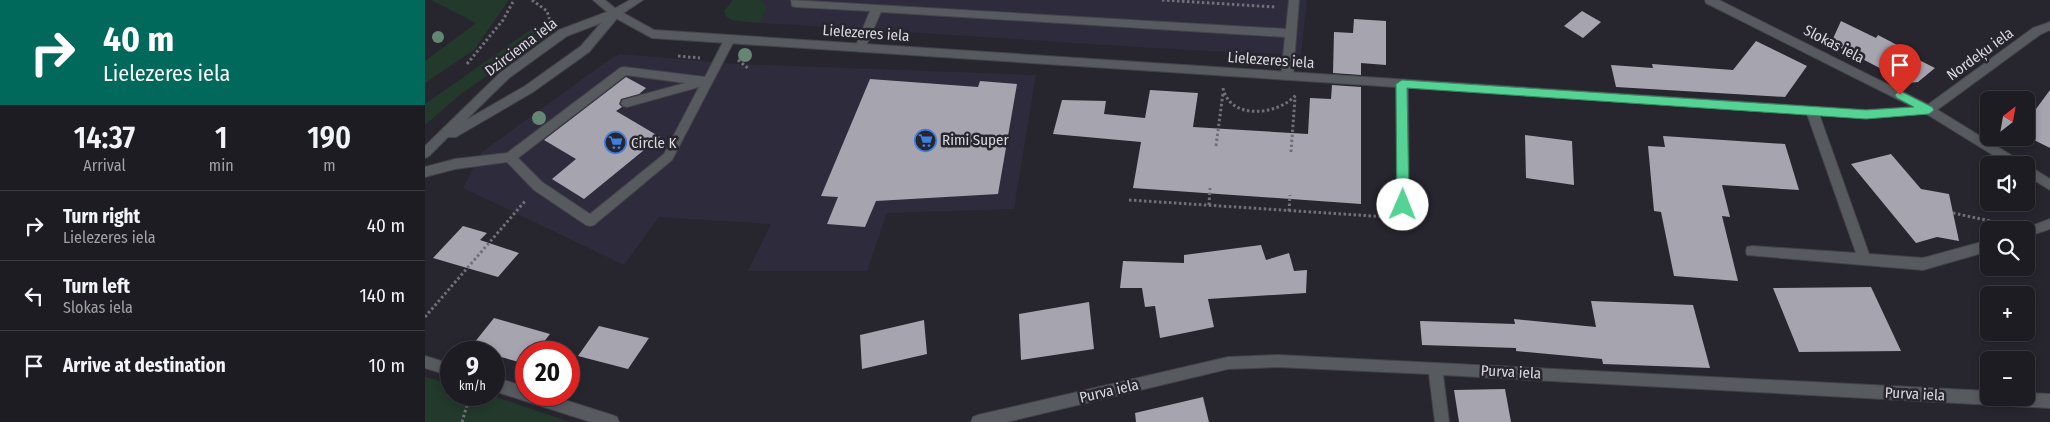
<!DOCTYPE html>
<meta charset="utf-8">
<style>
body{margin:0;font-family:"Fira Sans Condensed",sans-serif;background:#25252a;color:#f1f3f6;height:100vh;display:flex;flex-direction:column;font-size:19px;white-space:nowrap}
*{box-sizing:border-box;margin:0}
p{font-size:16px;color:#a0a1a5}
.icon{flex:none;width:28px;height:28px;fill:none;stroke:currentColor;stroke-width:2;stroke-linecap:round;stroke-linejoin:round}
.map{position:relative;flex:1;overflow:hidden}
.side{display:flex;flex-direction:column;background:#1d1c22;width:425px}
.side>*{flex:none}
.top-card{background:#00695c;color:#fff;overflow:hidden}
.needle{width:32px;rotate:31deg}
.buttons{position:absolute;left:1555px;top:91px;display:grid;gap:10px}
.buttons a{display:grid;place-items:center;width:55px;height:55px;border-radius:8px;background:#1d1c22;box-shadow:0 2px 8px #0003,0 0 0 1px #3b3a40;font-size:25px}
.speed{position:absolute;left:15px;top:341px;display:flex;gap:10px;font-size:25px;font-weight:700;text-align:center}
.speed>*{display:grid;place-content:center;width:65px;height:65px;border-radius:50%;background:#1d1c22;box-shadow:0 2px 8px #0003,0 0 0 1px #3b3a40;line-height:1}
.speed small{font-size:12px;font-weight:400}
.speed .limit{border:8px solid #d22;background:#fff;color:#111}
.pin{position:absolute;display:grid;place-items:center;width:42px;height:42px;color:#fff;margin:-51px -21px;border-radius:50% 50% 50% 0;rotate:-45deg;box-shadow:0 0 5px #0007}
.pin .icon{rotate:45deg}
.me{position:absolute;width:55px;margin:-28px;rotate:1deg;stroke-linejoin:round;filter:drop-shadow(0 0 4px #0008)}
.turn{display:flex;align-items:center;gap:18px;height:105px;padding:0 20px;font-size:22px}
.turn .icon{width:65px;height:65px;stroke-width:2.5}
.turn b{display:block;font-size:35px;line-height:42px}
.eta{display:flex;justify-content:space-evenly;align-items:center;height:85px;text-align:center}
.eta b{font-size:30px;font-weight:600;line-height:35px}
ul{padding:0;list-style:none}
li{display:flex;align-items:center;gap:15px;height:70px;padding:0 20px;border-top:1px solid #3b3a40}
li div{flex:1}
li b{display:block;font-size:19px}
li em{font-style:normal}
main{display:flex;flex:1;min-height:0}
.map>svg:first-child{display:block}
.commercial{fill:#2e2b3c}
.green{fill:#23392b}
.building{fill:#a6a4af}
.lines{fill:none;stroke-linecap:round;stroke-linejoin:round}
.service-casing{stroke:#44424a;stroke-width:2}
.minor-casing{stroke:#44424a;stroke-width:2}
.tertiary-casing{stroke:#44424a;stroke-width:2}
.path{stroke:#716f77;stroke-width:3;stroke-dasharray:2.5 2.5;stroke-linecap:butt}
.service{fill:#575a5e;fill-rule:evenodd}
.minor{fill:#575a5e;fill-rule:evenodd}
.tertiary{fill:#575a5e;fill-rule:evenodd}
.tree{fill:#658673}
.route{fill:#54d395;stroke:#378961}
.labels{text-anchor:middle;dominant-baseline:central;stroke-width:5;stroke-linejoin:round;paint-order:stroke}
.street-label{font-size:15px;fill:#dad8de;stroke:#27252e}
.poi-label{font-size:15px;fill:#dad8de;stroke:#27252e;text-anchor:start}
</style>
<main>
<section class="side">
<div class="top-card">
<div class="turn"><svg class="icon" aria-label="right" viewBox="0 0 24 24"><path d="M7 20v-9h11M14 6l5 5-5 5"/></svg><div><b>40 m</b>Lielezeres iela</div></div>
</div>
<div class="eta">
<div><b>14:37</b><p>Arrival</p></div>
<div><b>1</b><p>min</p></div>
<div><b>190</b><p>m</p></div>
</div>
<ul>
<li><svg class="icon" aria-label="right" viewBox="0 0 24 24"><path d="M7 20v-9h11M14 6l5 5-5 5"/></svg><div><b>Turn right</b><p>Lielezeres iela</p></div><em>40 m</em></li>
<li><svg class="icon" aria-label="left" viewBox="0 0 24 24"><path d="M17 20v-9H6M10 6l-5 5 5 5"/></svg><div><b>Turn left</b><p>Slokas iela</p></div><em>140 m</em></li>
<li><svg class="icon" aria-label="arrive" viewBox="0 0 24 24"><path d="M6 21V4h12l-3 4 3 4H6"/></svg><div><b>Arrive at destination</b></div><em>10 m</em></li>
</ul>
</section>
<div class="map">
<svg width="1625" height="422" viewBox="0 0 1625 422">
<rect width="100%" height="100%" fill="#27252e"/>
<!-- commercial -->
<path class="commercial" d="M308,0h574l-6,55 -131,-6 -425,-27 -14,-2 -5,-4 -2,-5z
M195,54l119,10 297,11 -22,134 -127,4 -20,58h-119l23,-47 -112,-7 -35,48 -161,-77 19,-36 128,-93z"/>
<!-- green -->
<path class="green" d="M6,0h78l-35,50 -49,33v-22l51,-38z
M308,0h28l6,8 -8,15 -28,-3 -5,-4 -2,-5z
M108,28l18,3 -90,63 -36,31v-21z
M0,377l26,7v11h39l80,27h-145z"/>
<!-- building -->
<path class="building" d="M1157,11l19,11 -18,16 -19,-12z
M929,19l32,2v44l-25,-2v12l-28,-2 1,-41 19,1z
M1416,21l35,17 2,-3 21,11 -2,3 38,19 -17,14 -9,1 -78,-40z
M1331,41l51,25 -22,31 -169,-10 -5,-22 42,3 -1,-4 81,6z
M201,77l20,11 -7,6 -18,5 -2,5 3,3 -6,4 44,26 -76,62 -32,-20 24,-20 -32,-19z
M445,79l108,8 2,-6 37,3 -19,110 -122,7 -11,26 -38,-3 11,-27 -17,-1z
M907,85l29,2v117l-228,-16 8,-46 -88,-8 9,-34 44,1 -2,13 41,4 5,-28 48,3 -5,34 115,7 2,-36 21,1z
M1625,90v58l-24,-12v-26l7,3z
M1100,135l47,6 2,44 -48,-7z
M1238,136l122,8 14,46 -77,-5 8,32 -8,-1 16,65 -64,-5 -13,-64 -7,-1 -6,-65 17,1z
M1466,154l30,35 28,5 10,47 -22,-4 -21,6 -65,-79z
M38,226l24,7 -7,7 39,13 -21,24 -65,-19z
M836,245l5,15 23,-7 5,18 13,-1 -1,23 -98,6 6,28 -54,11 -5,-32 -10,1 -3,-19h-22l3,-27 61,2v-8z
M1446,287l30,64 -102,1 -26,-64z
M1166,301l102,4 17,63 -107,-4 -1,-5 -86,-8v-3l-94,-3 -2,-24 95,3 -1,-5 82,8z
M664,302l5,47 -73,11 -2,-46z
M69,318l56,16 -14,18h-10v12l-32,-9v-3h-9l-15,-4z
M499,320l3,34 -65,15 -2,-34z
M174,326l50,12 -21,31 -50,-13z
M1080,389l6,33h-52l-5,-32z
M778,397l6,25h-73l-1,-9z"/>
<g class="lines">
<defs>
<path id="service" d="M168,0h12l16,13 -1,3h-8z
M366,0l495,29 3,-29h10l-6,76 -6,4 -6,-4 4,-39 -404,-25 -16,36 -5,4 -5,-4 15,-37 -74,-4 -4,-1z
M305,35l5,4 -63,121 -78,65 -4,1 -4,-1 -52,-35 -27,-28 -52,7 -30,8v-10l30,-8 52,-6 113,-85 4,-1 81,10 21,-41zM201,75l59,8 -62,17 -2,3 2,3 4,1 72,-20 -35,67 -74,60 -48,-32 -24,-24z
M977,80l6,4 1,121 -2,4 -4,1 -4,-1 -2,-4 -1,-121z
M1387,107l6,4 51,143 54,4 66,-18v11l-66,19 -176,-15 -1,-4 1,-4 5,-1 104,7 -50,-142z
M1625,219v10l-24,8v-7h-5z"/>
<path id="minor" d="M191,9l38,21 1212,80 60,-4 107,-78 17,-6v8l-9,4 -108,79 -67,5 -1214,-80 -40,-22 -1,-3z
M853,355l711,36v7h37v-5l24,1v14l-607,-33 6,47h-14l-6,-48 -151,-7 -50,2 -221,53h-36l2,-5 5,-2 250,-58z
M0,356l26,8v12l-26,-8z
M69,377l32,10v8h23l63,20 5,2 2,5h-28l-97,-31z"/>
<path id="tertiary" d="M205,0h13l-24,16 -30,36 -56,40 -77,45h-8l-19,19 -4,2v-12l76,-74 58,-42 53,-20zM176,23l-20,23 -56,40 -59,34 43,-42 58,-42z
M1280,0h14l214,107 117,72v11l-24,-15v-10h-17l-84,-52 -219,-110z"/>
</defs>
<!-- service casing -->
<use href="#service" class="service-casing"/>
<!-- minor casing -->
<use href="#minor" class="minor-casing"/>
<!-- tertiary casing -->
<use href="#tertiary" class="tertiary-casing"/>
<!-- path -->
<path class="path" d="M107,0l15,11 3,10
M737,0l113,7
M253,56l22,2
M313,60l11,9
M42,64l36,-44 11,-20
M798,88c7,33 55,27 73,7
M791,146l7,-53
M866,152l4,-54
M704,200l259,17
M784,205l1,-17
M864,211l1,-16
M1528,213l56,12
M0,317l101,-117
M37,422l8,-27"/>
<!-- service -->
<use href="#service" class="service"/>
<!-- minor -->
<use href="#minor" class="minor"/>
<!-- tertiary -->
<use href="#tertiary" class="tertiary"/>
</g>
<!-- trees -->
<g class="tree">
<circle cx="13" cy="37" r="6"/>
<circle cx="320" cy="55" r="7"/>
<circle cx="114" cy="118" r="7"/>
</g>
<!-- route -->
<path class="route" d="M977,80l464,30 48,-3 -17,-9 -2,-3 2,-2 3,-2 32,16 2,3 -5,4 -63,5 -459,-31 2,117 -6,4 -6,-4 -1,-121z"/>
<!-- icons -->
<defs>
<symbol id="supermarket-ring" viewBox="-11 -11 22 22"><circle r="9.5" fill="#27252e" stroke="#3f7fe0" stroke-width="1.5"/><path d="M-6-5.5h2.5l.6 2H6L4.5 2H-2.5L-4.4-4H-6ZM-1.5 3.2a1.3 1.3 0 1 0 .1 0ZM3 3.2a1.3 1.3 0 1 0 .1 0Z" fill="#3f7fe0"/></symbol>
</defs>
<g fill-rule="evenodd">
<use href="#supermarket-ring" x="488" y="128" width="25" height="25"/>
<use href="#supermarket-ring" x="178" y="130" width="25" height="25"/>
</g>
<g class="labels">
<!-- street labels -->
<g class="street-label">
<text transform="translate(441 33) rotate(4)">Lielezeres iela</text>
<text transform="translate(1409 44) rotate(27)">Slokas iela</text>
<text transform="translate(96 47) rotate(-37)">Dzirciema iela</text>
<text transform="translate(1555 54) rotate(-36)">Nordeķu iela</text>
<text transform="translate(846 60) rotate(4)">Lielezeres iela</text>
<text transform="translate(1086 372) rotate(3)">Purva iela</text>
<text transform="translate(684 391) rotate(-13)">Purva iela</text>
<text transform="translate(1490 394) rotate(3)">Purva iela</text>
</g>
<!-- poi labels -->
<g class="poi-label">
<text x="517" y="140">Rimi Super</text>
<text x="206" y="143">Circle K</text>
</g>
</g>
</svg>
<div class="buttons">
<a><svg class="needle" viewBox="-14 -14 28 28"><path d="M0-13l5 13h-10z" fill="#e53935"/><path d="M0 13l5-13h-10z" fill="#a0a1a5"/></svg></a>
<a><svg class="icon" aria-label="sound" viewBox="0 0 24 24"><path d="M4 9h4l5-4v14l-5-4H4zM17 9q2 3 0 6"/></svg></a>
<a><svg class="icon" aria-label="search" viewBox="0 0 24 24"><circle cx="10" cy="10" r="6"/><path d="M15 15l6 6"/></svg></a>
<a>+</a>
<a>−</a>
</div>
<div class="speed"><div>9<small>km/h</small></div><div class="limit">20</div></div>
<div class="pin" style="left:1475px;top:95px;background:#d93025"><svg class="icon" aria-label="arrive" viewBox="0 0 24 24"><path d="M6 21V4h12l-3 4 3 4H6"/></svg></div>
<svg class="me" style="left:978px;top:205px" viewBox="-20 -20 40 40"><circle r="19" fill="#fff"/><path d="M0-13L10 11 0 6-10 11z" fill="#54d395"/></svg>
</div>
</main>
